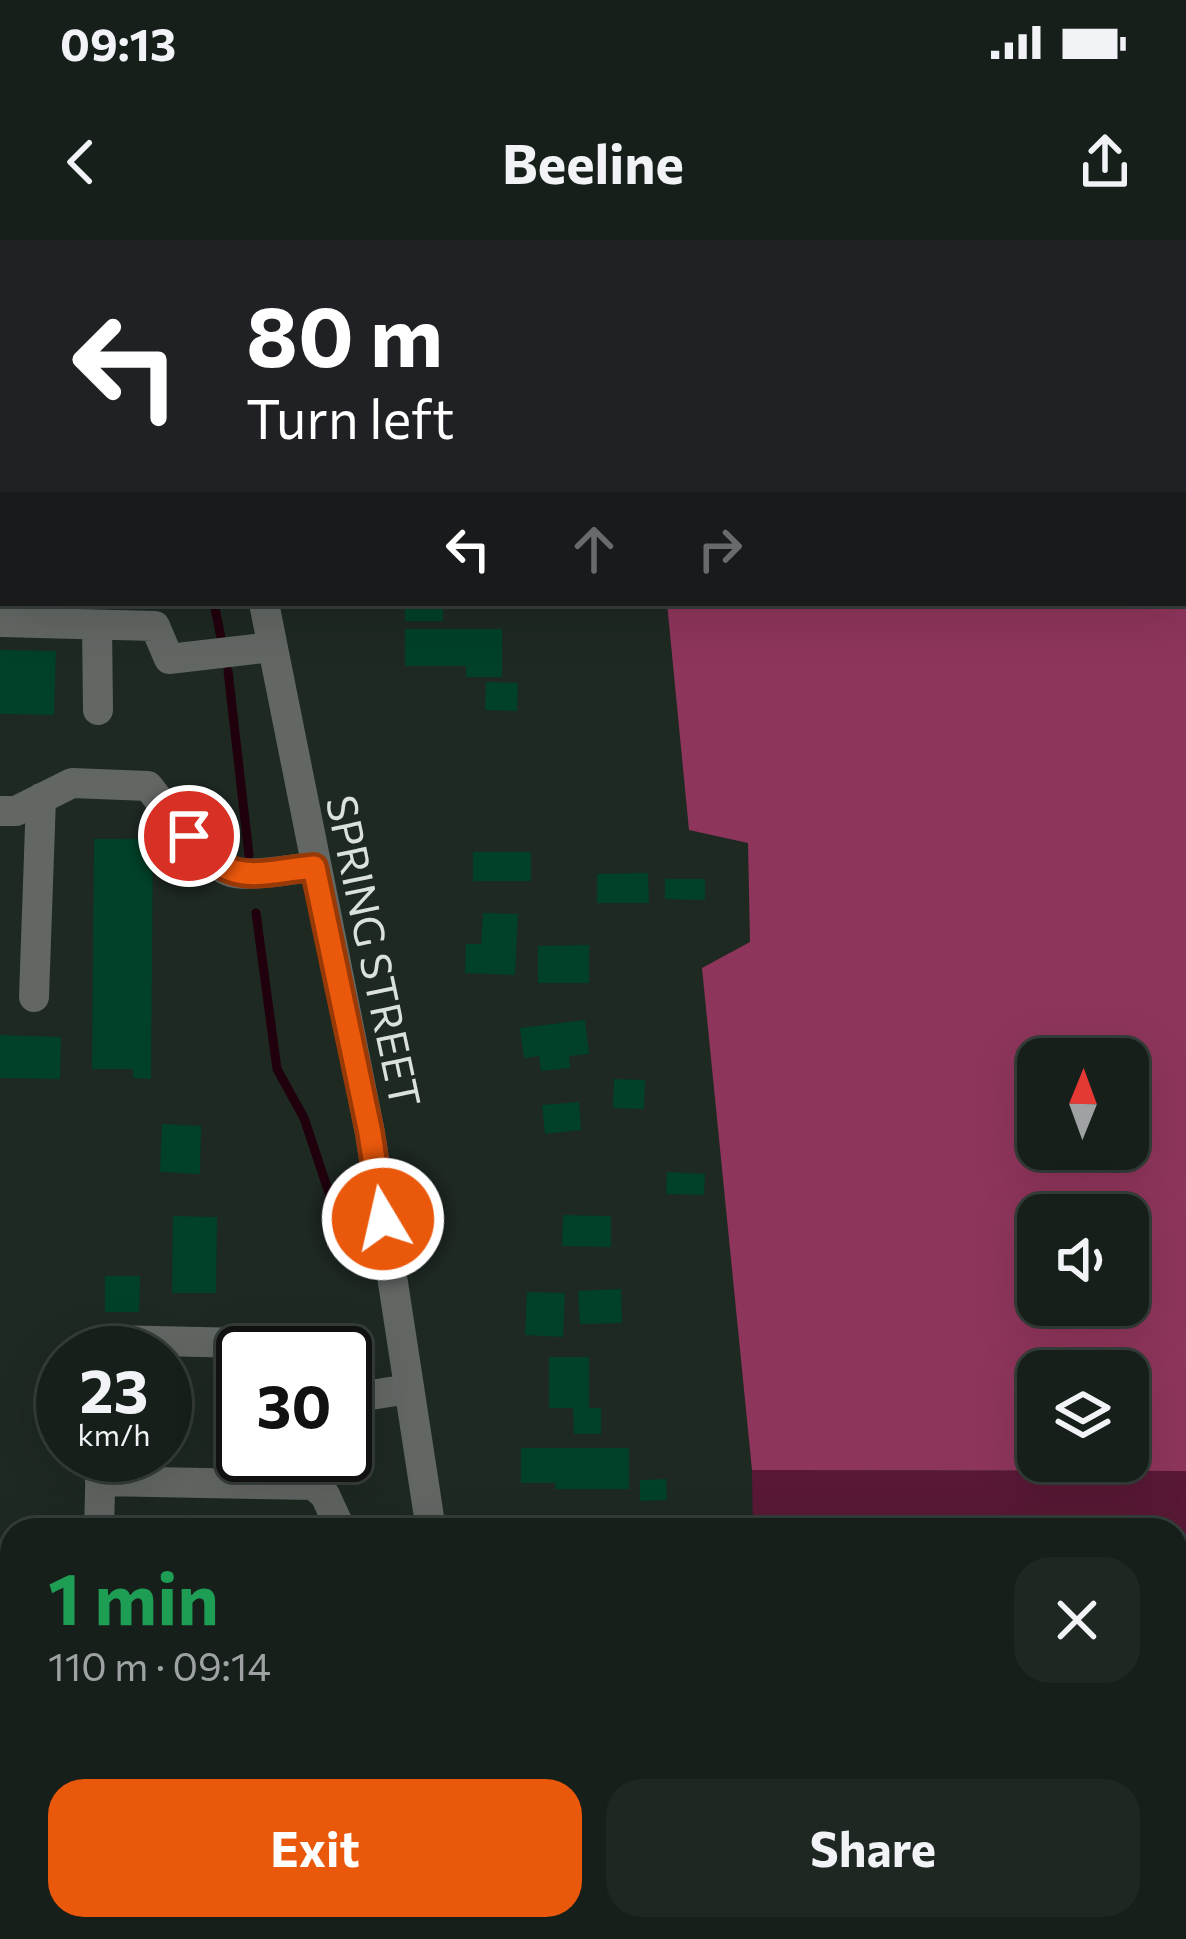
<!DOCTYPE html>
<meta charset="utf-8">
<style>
body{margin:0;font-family:Commissioner,sans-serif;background:#1f2723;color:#f1f3f6;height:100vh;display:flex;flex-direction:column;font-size:45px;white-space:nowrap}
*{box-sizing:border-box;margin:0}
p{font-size:39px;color:#9ea2a2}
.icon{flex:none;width:66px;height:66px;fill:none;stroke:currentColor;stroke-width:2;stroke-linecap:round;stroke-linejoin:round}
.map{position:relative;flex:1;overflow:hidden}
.panel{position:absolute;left:0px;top:1278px;width:1188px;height:423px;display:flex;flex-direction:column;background:#161f1a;border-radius:36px 36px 0 0;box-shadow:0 12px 48px #0002,0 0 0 3px #353d39}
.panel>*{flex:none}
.guide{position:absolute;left:0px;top:0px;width:1188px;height:366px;box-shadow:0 12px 48px #0002,0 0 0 3px #353d39;background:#202124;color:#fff;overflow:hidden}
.needle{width:78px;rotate:1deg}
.fabs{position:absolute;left:1017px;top:798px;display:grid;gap:24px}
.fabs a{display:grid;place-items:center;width:132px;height:132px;border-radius:24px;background:#161f1a;box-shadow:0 12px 48px #0002,0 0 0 3px #353d39;font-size:60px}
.speed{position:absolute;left:36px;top:1086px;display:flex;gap:24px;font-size:60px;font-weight:700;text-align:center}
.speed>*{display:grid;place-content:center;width:156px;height:156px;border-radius:50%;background:#161f1a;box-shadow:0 12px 48px #0002,0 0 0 3px #353d39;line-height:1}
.speed small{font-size:30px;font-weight:400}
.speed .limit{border:6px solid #111;border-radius:18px;background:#fff;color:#111}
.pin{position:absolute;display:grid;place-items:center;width:102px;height:102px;color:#fff;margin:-51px;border:6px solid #fff;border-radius:50%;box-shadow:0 3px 12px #0007}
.me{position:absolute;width:132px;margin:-66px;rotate:351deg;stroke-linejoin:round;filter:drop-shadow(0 0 9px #0008)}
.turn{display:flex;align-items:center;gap:42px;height:252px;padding:0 48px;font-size:54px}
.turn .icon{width:156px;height:156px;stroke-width:2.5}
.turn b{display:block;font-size:84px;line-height:102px}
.lanes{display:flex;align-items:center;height:114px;padding:0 48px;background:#0003;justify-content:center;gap:60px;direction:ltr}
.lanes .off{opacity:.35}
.round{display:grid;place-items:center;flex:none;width:126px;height:126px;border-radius:36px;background:#1f2723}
.overview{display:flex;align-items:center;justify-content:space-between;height:204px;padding:0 48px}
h1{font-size:72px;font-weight:700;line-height:90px;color:#1e9e55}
.action{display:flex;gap:24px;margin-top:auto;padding:24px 48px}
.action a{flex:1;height:138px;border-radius:36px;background:#ea580c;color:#fff;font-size:48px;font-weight:700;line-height:138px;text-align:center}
.action a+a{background:#1f2723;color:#f1f3f6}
.status{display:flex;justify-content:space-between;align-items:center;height:84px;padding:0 60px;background:#161f1a;direction:ltr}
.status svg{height:33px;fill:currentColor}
header{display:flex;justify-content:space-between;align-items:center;height:156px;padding:0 48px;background:#161f1a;font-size:54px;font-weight:700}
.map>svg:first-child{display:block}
.green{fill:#591936}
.forest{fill:#8e355b;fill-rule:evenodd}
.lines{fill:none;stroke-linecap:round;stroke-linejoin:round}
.stream{stroke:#21000d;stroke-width:9}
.building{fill:#004127}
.minor{stroke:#626764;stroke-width:30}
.route-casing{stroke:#983908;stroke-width:30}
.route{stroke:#ea580c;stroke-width:21}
.labels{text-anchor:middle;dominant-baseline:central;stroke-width:12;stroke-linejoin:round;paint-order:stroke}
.street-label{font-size:42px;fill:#dbe2de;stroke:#1e2922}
</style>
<div class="status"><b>09:13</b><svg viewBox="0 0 49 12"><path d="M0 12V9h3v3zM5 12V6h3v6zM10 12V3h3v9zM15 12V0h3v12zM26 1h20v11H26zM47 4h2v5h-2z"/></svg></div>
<header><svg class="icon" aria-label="back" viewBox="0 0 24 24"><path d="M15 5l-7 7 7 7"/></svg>Beeline<svg class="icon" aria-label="share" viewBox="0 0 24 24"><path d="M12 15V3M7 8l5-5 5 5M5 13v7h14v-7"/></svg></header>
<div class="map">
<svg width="1186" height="1699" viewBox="0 0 1186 1699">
<rect width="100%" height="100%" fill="#1e2922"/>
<!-- green -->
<path class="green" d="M622,0h564v115l-1,-112z
M752,1230l434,1v234h-10v-175h-423z"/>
<!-- forest -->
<path class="forest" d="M1186,115v1116l-434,-1 -50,-502 48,-26 -2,-99 -59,-13 -22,-227h518zM1038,819h90v90h-90zM1038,975h90v90h-90zM1038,1131h90v90h-90z"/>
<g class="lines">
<!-- stream -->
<path class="stream" d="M138,0v3
M214,363l8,40
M228,431l21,184
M256,673l21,156 27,49 50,150"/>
</g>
<!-- building -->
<path class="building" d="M405,363h38v18h-38z
M405,389h97v48h-36v-11h-61z
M0,410l56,1 -2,64 -54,-1z
M486,442l32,1 -1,28 -32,-1z
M94,599h59l-2,240 -18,-1v-9h-41z
M473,612h58v29h-58z
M648,633l1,30h-52v-29z
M665,639h40v21l-40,-1z
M483,673l35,1 -3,61 -50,-2 1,-29h15z
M589,705v38h-51v-37z
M585,780l4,34 -20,2 1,12 -29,3 -2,-15 -15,2 -4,-30z
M0,795l61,2 -1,42 -60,-1z
M614,839l31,1 -1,29 -31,-1z
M579,862l2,28 -36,4 -3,-29z
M162,884l39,2 -1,48 -40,-2z
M667,932l38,2 -1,21 -38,-1z
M563,975l48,1v31l-49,-1z
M173,976l44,1 -1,76h-44z
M105,1036h35l-1,36h-34z
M621,1049l1,34 -42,1 -2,-33z
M527,1052l38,1 -2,44 -38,-2z
M549,1117h40v51h12v26h-27l-1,-26h-24z
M521,1208h108v41h-74l1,-6h-35z
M666,1239l1,21 -27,1v-21z
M265,1689h98v10h-98z"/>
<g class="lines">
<!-- minor -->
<path class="minor" d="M274,3l2,-3
M0,99h3
M0,237h3
M0,305h3
M264,363l106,530 61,397
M0,382l155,4 14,33 103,-12
M97,385l1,85
M0,571h16l56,-28 76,3c20,24 57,83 88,87 24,3 54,-4 78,-6
M34,757l7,-199
M103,1113v-8l8,-5 173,4 11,9
M345,1159l64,-10
M100,1241l213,4 12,10 16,35
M99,1290l2,-75
M0,1366h12
M0,1501h9l-2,195h-7
M504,1689l2,10"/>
</g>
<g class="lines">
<defs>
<path id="route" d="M189,596c44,52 63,37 125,31l56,266 13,86"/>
</defs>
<!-- route casing -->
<use href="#route" class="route-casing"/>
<!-- route -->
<use href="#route" class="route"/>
</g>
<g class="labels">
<!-- street labels -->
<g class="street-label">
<text transform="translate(375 711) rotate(78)">SPRING STREET</text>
</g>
</g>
</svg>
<div class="fabs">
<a><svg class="needle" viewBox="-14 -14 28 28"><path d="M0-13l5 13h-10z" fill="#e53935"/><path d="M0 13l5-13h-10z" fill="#9ea2a2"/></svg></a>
<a><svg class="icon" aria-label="sound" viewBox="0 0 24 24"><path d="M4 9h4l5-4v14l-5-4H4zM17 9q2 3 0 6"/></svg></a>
<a><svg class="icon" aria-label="layers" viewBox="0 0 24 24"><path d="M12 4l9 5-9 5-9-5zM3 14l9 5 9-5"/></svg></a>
</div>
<div class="speed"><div>23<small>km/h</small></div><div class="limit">30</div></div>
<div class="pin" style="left:189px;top:596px;background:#d93025"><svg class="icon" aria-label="arrive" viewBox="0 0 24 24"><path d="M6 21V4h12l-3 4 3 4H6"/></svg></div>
<svg class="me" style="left:383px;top:979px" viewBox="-20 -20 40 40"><circle r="17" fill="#ea580c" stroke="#fff" stroke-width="3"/><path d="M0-11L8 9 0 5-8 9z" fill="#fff"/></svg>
<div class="guide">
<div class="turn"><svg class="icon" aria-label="left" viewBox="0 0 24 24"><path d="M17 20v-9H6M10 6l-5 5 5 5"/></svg><div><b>80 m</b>Turn left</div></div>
<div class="lanes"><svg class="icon" aria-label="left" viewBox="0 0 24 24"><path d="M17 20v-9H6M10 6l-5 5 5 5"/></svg><svg class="icon off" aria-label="ahead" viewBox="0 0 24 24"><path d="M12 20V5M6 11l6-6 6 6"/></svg><svg class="icon off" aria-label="right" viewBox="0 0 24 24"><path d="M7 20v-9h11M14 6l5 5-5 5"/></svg></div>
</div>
<section class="panel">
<div class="overview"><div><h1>1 min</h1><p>110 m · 09:14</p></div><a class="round"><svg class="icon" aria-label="close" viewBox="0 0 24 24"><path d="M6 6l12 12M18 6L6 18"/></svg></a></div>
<div class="action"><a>Exit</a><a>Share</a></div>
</section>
</div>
